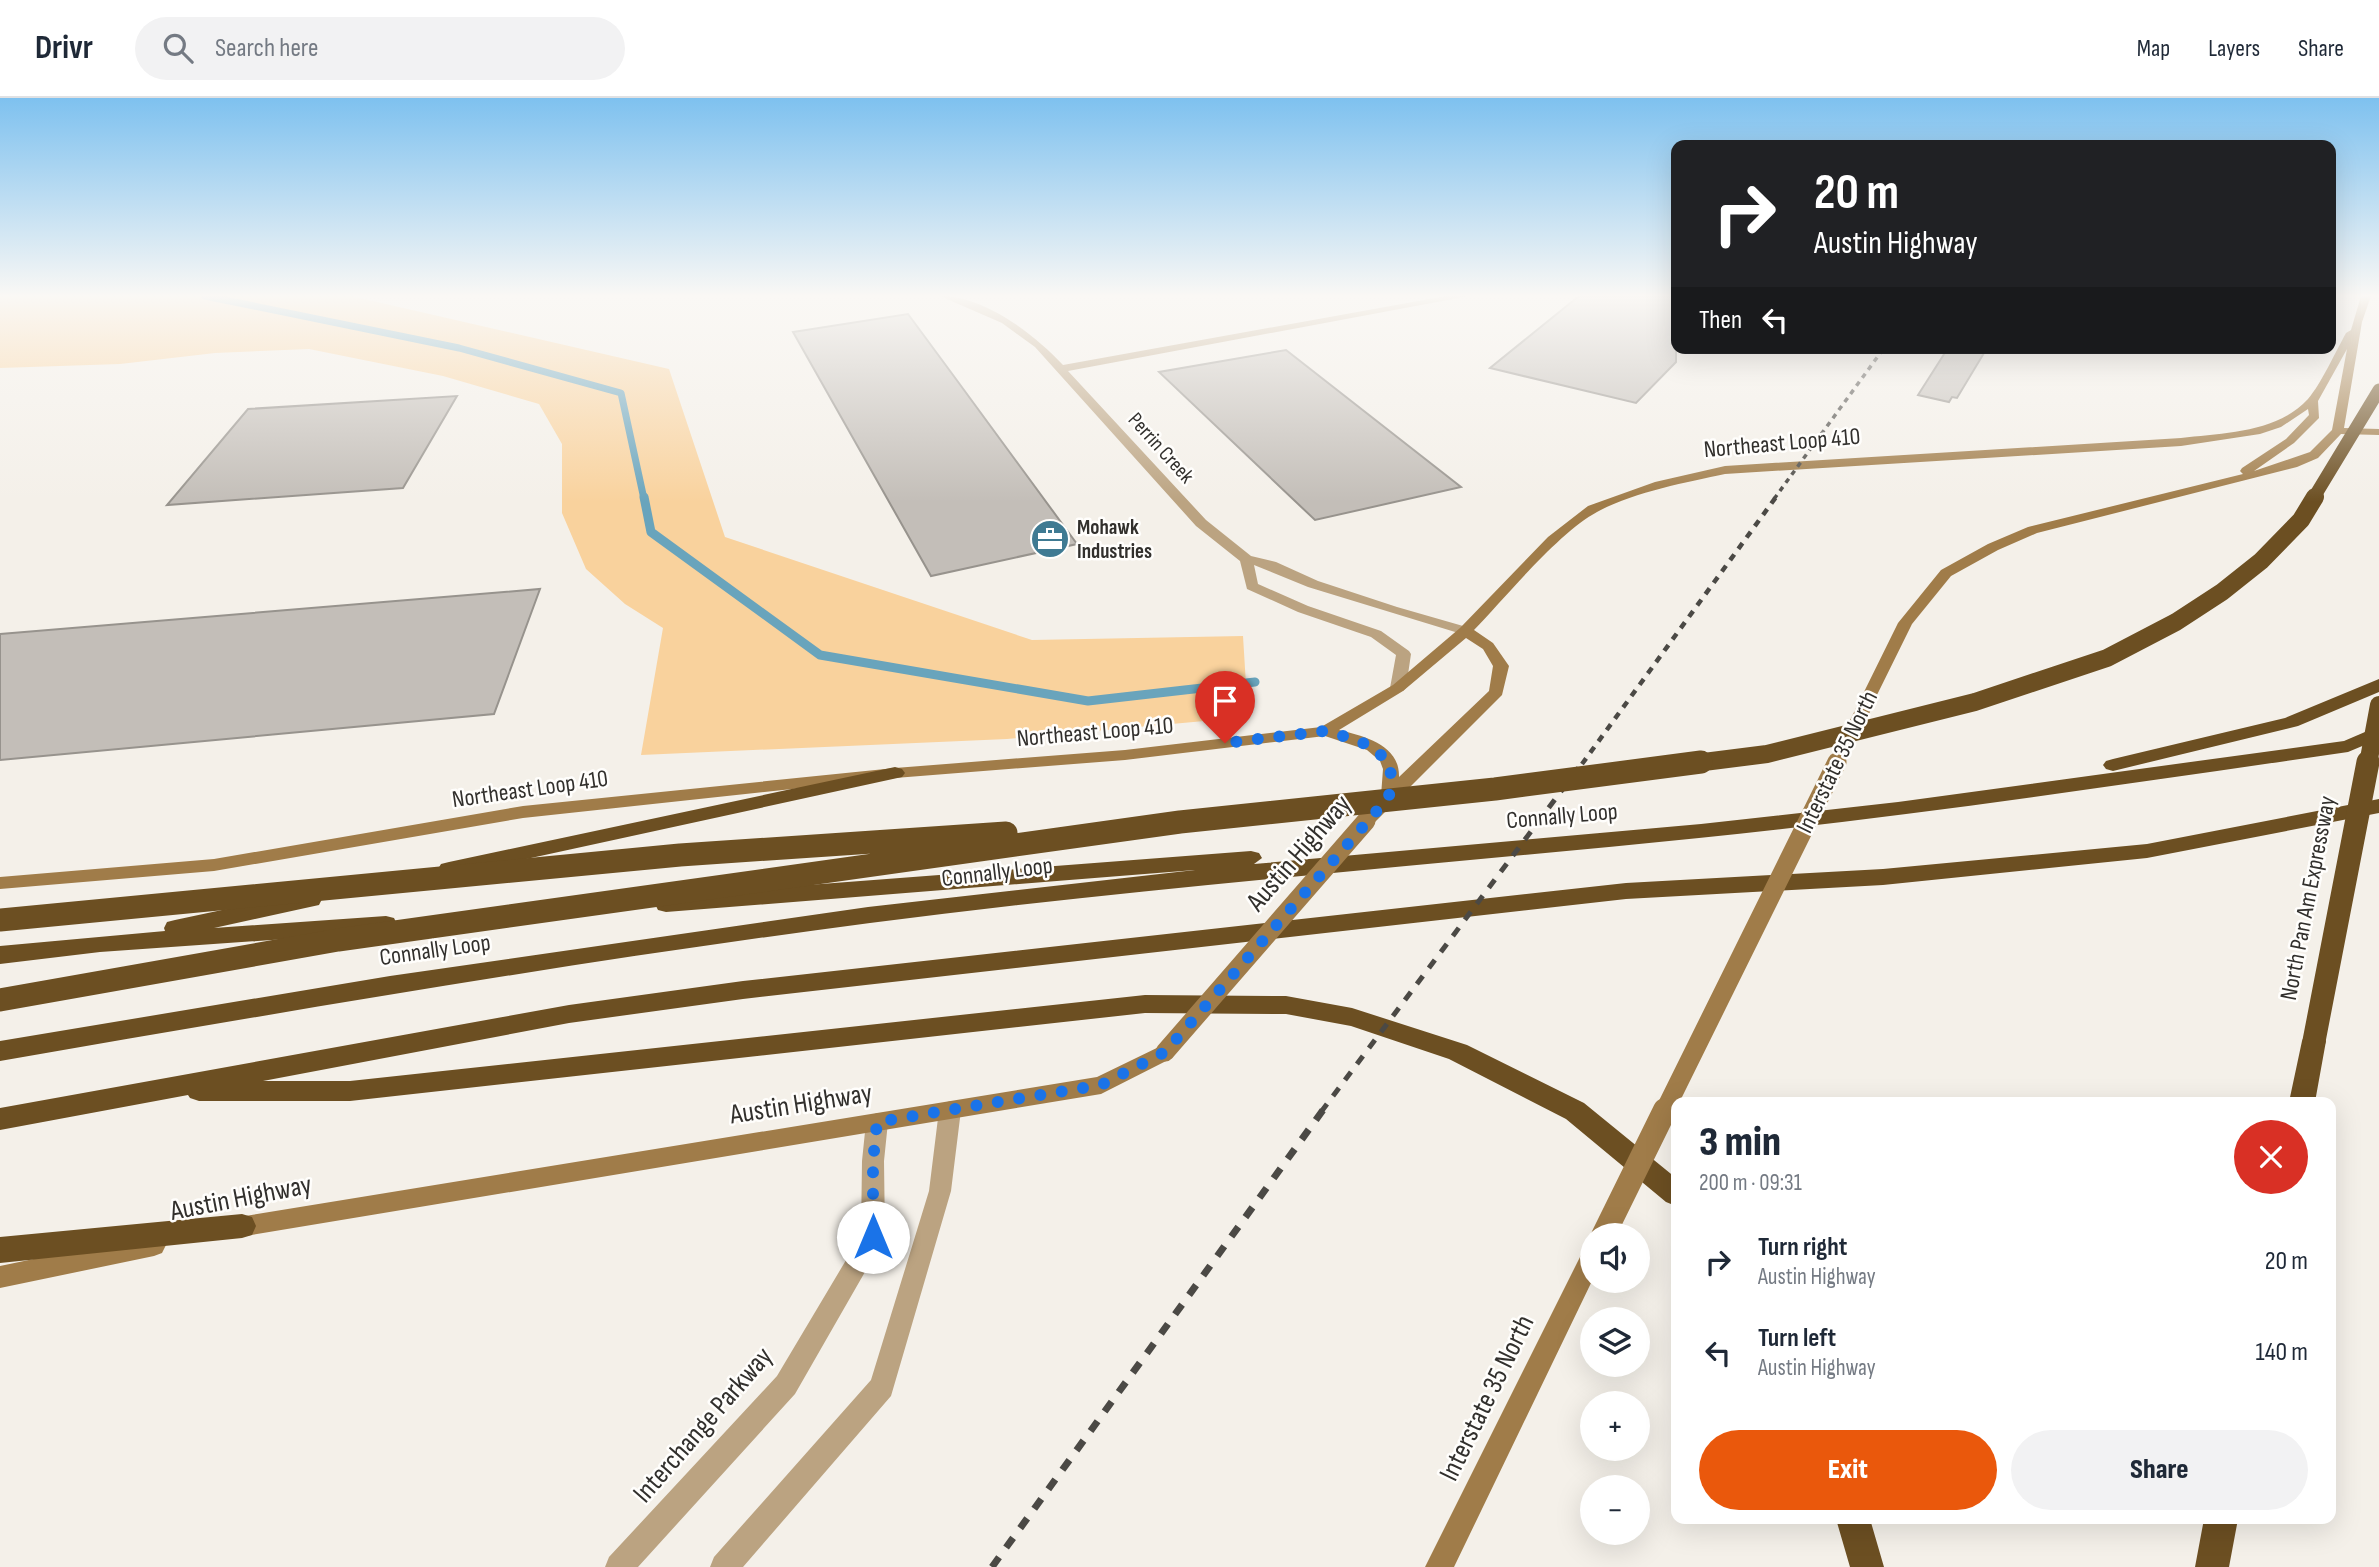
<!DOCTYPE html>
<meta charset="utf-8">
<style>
body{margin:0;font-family:"Sofia Sans Condensed",sans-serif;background:#f2f2f3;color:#1f2937;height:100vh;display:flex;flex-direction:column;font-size:26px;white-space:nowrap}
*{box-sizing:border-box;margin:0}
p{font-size:23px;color:#747a83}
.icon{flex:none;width:38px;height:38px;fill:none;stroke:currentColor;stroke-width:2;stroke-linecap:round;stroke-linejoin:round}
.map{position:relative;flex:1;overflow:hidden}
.sheet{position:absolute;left:1671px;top:999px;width:665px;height:427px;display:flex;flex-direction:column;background:#fff;border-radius:14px;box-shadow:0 7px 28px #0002}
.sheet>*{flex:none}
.top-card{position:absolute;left:1671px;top:42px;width:665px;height:214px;border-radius:14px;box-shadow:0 7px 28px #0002;background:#202124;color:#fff;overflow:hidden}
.controls{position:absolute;left:1580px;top:1125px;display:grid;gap:14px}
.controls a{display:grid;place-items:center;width:70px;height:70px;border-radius:50%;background:#fff;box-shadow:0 7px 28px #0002;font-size:35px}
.pin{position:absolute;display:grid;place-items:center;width:60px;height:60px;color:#fff;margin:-72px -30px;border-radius:50% 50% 50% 0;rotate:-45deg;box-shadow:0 0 7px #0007}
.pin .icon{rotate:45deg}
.me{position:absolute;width:77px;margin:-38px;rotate:0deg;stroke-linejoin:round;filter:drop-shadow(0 0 5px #0008)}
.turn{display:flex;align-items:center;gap:24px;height:147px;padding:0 28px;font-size:32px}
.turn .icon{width:91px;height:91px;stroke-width:2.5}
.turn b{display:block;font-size:49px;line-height:60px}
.then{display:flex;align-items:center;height:66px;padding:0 28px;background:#0003;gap:14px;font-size:26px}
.round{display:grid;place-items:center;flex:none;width:74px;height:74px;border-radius:37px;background:#f2f2f3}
.headline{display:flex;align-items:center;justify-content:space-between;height:119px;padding:0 28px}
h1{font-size:42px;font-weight:800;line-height:52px}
.button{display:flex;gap:14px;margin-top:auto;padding:14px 28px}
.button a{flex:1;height:80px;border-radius:42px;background:#ea580c;color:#fff;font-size:28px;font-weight:800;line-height:80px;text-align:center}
.button a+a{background:#f2f2f3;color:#1f2937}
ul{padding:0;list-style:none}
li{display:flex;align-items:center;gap:21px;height:91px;padding:0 28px}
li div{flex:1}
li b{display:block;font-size:26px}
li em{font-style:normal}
header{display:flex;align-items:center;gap:42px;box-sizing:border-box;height:98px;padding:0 35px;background:#fff;border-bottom:2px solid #e0e1e3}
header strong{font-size:33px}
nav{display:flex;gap:38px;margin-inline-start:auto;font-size:24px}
.search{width:490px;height:63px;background:#f2f2f3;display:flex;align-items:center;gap:18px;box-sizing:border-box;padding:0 24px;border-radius:38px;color:#747a83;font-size:26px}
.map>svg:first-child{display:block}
.green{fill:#f9d29d}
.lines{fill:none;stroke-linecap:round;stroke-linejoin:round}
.stream-far1{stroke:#69a4bc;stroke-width:7}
.stream{stroke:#69a4bc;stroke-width:9}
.building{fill:#c3beb8;stroke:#97938d;stroke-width:2}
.minor{fill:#bba381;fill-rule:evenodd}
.secondary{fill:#a07c49;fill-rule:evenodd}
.motorway{fill:#6c4f22;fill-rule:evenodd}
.rail-far3{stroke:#4b4945;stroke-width:3.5;stroke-dasharray:5 5;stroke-linecap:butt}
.rail-far2{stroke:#4b4945;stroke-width:4.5;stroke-dasharray:7 7;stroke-linecap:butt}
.rail-far1{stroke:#4b4945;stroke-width:5;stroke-dasharray:10 10;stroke-linecap:butt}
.rail{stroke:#4b4945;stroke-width:7;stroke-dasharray:12 12;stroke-linecap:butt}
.secondary-bridge-far2{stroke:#a07c49;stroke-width:14}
.secondary-bridge-far1{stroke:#a07c49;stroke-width:19}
.secondary-bridge{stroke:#a07c49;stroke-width:24}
.motorway-bridge-far2{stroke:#6c4f22;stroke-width:13}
.motorway-bridge-far1{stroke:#6c4f22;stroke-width:18}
.motorway-bridge{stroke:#6c4f22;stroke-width:23}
.route{stroke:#1a73e8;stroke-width:12;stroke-dasharray:0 21.6}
.labels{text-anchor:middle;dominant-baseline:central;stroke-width:5;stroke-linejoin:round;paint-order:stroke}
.far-street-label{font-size:21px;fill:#32302d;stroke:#fffefc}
.far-poi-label{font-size:21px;font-weight:bold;fill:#32302d;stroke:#fffefc;text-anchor:start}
.street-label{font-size:24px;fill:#32302d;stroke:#fffefc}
.near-street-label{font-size:28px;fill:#32302d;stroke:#fffefc}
</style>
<header>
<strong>Drivr</strong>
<div class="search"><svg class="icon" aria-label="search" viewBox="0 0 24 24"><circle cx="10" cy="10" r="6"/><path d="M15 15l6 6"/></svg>Search here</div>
<nav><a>Map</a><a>Layers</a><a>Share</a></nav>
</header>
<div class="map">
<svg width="2379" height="1469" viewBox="0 0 2379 1469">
<rect width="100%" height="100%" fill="#f4f0e9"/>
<!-- green -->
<path class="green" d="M0,198h351l318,73 56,168 307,103 211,-4 5,81 -241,22 -366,16 22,-127 -38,-24 -39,-35 -24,-56v-69l-23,-40 -96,-28 -134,-27 -94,4 -95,11 -120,4z"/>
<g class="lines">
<!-- stream-far1 -->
<path class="stream-far1" d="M205,198l254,52 162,45 23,106"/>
<!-- stream -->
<path class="stream" d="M644,399l7,35 169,123 268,46 167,-19"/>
</g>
<!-- building -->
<path class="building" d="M1579,198h97v66l-40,41 -146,-35z
M908,216l45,61 124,169 -146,32 -138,-244z
M1948,250h39l-30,50 -5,-1 -3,5 -31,-7z
M1286,252l175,137 -146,33 -156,-148z
M457,298l-54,92 -236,17 81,-96z
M540,491l-46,125 -494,46v-126z"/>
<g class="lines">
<!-- minor -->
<path class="minor" d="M940,198c45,0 94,38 123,69l383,-69h23l-401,75 138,149 45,36 25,6 42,19 79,26 73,21 2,3 -7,4 -157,-48 -54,-22 4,19 50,22 73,25 28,20 2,3 -5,34 -3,3h-10l-3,-3 6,-33 -25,-18 -73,-25 -51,-23 -7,-28 -44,-35 -161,-179 -33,-24z
M950,1003l8,3 3,6 -10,81 -60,205 -148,171h-33l4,-10 157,-177 58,-189 10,-81 3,-6z
M877,1015l8,3 3,6 -4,39 1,76 -4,7 -86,150 -157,173h-33l4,-10 168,-181 84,-141 1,-74 4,-39 3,-6z"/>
<!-- secondary -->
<path class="secondary" d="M2361,198h10l-9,26 -18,106 35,1v6l-38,-1 -23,24 -21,9 -260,66 -39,17 -47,26 -39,48 -38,77 -5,2 -8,-5 37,-75 43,-53 47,-26 40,-17 215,-53 -3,-3 2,-3 44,-29 23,-24 -1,-6 -27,18 -21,7 -79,12 -456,28c-38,8 -94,19 -128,38 -39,21 -91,85 -123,118l19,13 16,23 -7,29 -130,130 -6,2 -9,-6 24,-25 2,-27 -3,-8 -13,-11 -42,-14 -200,24 -230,18 -372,40 -309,53 -214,18v-12l214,-18 309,-53 372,-38 230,-18 196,-23 72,-42 67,-57 88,-91 40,-31 67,-24 70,-16 456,-28c42,-5 96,-5 127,-39 13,-15 28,-48 38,-66l5,-3zM2347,251l-15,81 -22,22 -56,19 40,-28 25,-25 -1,-17zM1466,540l17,11 10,17 -4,25 -90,86c1,-32 -35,-41 -60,-47l64,-39z
M1165,946l7,2 3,6 -3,6 -71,36 -868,144 -8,-3 -4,-7 4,-7 8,-3 864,-141z
M154,1136l8,3 4,8 -4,8 -8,3 -154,32v-22z
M1592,1148v35l-138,286h-29l159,-318z"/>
<!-- motorway -->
<path class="motorway" d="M2379,581v13l-81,34 -185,45 -7,-2 -3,-4 3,-4 7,-2 172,-41z
M2379,628v13l-31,13c-216,31 -432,64 -649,86 -276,28 -553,49 -829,85 -291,38 -581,88 -870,138v-20l390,-65 478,-69 327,-37 -529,42 -8,-2 -3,-6 3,-6 8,-2 585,-45 8,2 3,5 -8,6 447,-40 197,-22 446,-61z
M895,669l7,2 3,4 -3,4 -453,99 -8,-2 -3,-5 3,-5 8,-2z
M2379,701v14l-232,45 -264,27 -257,14 -883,100 -174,24 -306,58h87l795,-86 141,1 66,12 115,37 117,58 92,75v28l-10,-4 -100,-83 -117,-60 -98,-33 -65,-12 -141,-1 -795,88h-151l-9,-3 -2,-3 -188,35v-22l569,-103 174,-24 883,-98 257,-14 264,-25z
M311,793l8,2 3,6 -3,6 -105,23 172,-12 8,2 3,6 -3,6 -8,2 -286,20 -100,12v-18l165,-15 -1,-3 3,-6 8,-2z
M2314,933l9,3 3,7 -11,61h-26l13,-61 3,-7z
M242,1116l10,3 4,9 -4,9 -10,3 -242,25v-26z
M1836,1421h34l14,48h-34z
M2204,1421h34l-9,48h-34z"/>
<!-- rail-far3 -->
<path class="rail-far3" d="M1774,401l110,-151"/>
<!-- rail-far2 -->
<path class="rail-far2" d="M1582,666l194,-267"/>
<!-- rail-far1 -->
<path class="rail-far1" d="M1321,1014l262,-350"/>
<!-- rail -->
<path class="rail" d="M992,1469l331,-457"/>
<!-- secondary-bridge-far2 -->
<path class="secondary-bridge-far2" d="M1836,666l33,-66"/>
<!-- secondary-bridge-far1 -->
<path class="secondary-bridge-far1" d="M1165,954l201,-231
M1664,1014l173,-350"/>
<!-- secondary-bridge -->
<path class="secondary-bridge" d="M1603,1138l62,-126"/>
<!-- motorway-bridge-far2 -->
<path class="motorway-bridge-far2" d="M2313,401l66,-109"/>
<!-- motorway-bridge-far1 -->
<path class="motorway-bridge-far1" d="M1688,666l79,-10 208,-52 132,-44 69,-36 46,-30 39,-31 40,-41 14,-23
M2368,666l11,-59"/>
<!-- motorway-bridge -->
<path class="motorway-bridge" d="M0,822l680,-65 326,-22
M0,902l338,-60 842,-118 315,-33 206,-27
M2314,943l54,-279"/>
</g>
<!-- sky -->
<linearGradient id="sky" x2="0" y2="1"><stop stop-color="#7ec1ef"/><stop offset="0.49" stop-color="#faf8f5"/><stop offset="1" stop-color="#faf8f5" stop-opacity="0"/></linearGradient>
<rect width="2379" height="404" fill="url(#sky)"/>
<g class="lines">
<!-- route -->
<path class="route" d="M873,1139v-76l4,-39 224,-37 64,-33 224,-255 2,-29 -14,-18 -20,-10 -32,-9 -100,12"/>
</g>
<!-- icons -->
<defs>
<symbol id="office-disc" viewBox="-11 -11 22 22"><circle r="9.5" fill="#3f7a92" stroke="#fffefc"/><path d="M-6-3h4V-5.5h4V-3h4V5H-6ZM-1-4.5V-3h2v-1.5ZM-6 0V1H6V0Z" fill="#fff"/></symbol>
</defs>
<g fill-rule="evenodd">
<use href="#office-disc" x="1028" y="419" width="44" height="44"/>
</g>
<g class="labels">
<!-- far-street labels -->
<g class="far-street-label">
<text transform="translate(1161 350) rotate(48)">Perrin Creek</text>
</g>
<!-- far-poi labels -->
<g class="far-poi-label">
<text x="1077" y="429">Mohawk<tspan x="1077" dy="24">Industries</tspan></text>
</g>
<!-- street labels -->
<g class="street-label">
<text transform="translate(1782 345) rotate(-5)">Northeast Loop 410</text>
<text transform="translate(1095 634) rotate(-5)">Northeast Loop 410</text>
<text transform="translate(1837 664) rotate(-64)">Interstate 35 North</text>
<text transform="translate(530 691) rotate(-8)">Northeast Loop 410</text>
<text transform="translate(1562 718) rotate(-5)">Connally Loop</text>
<text transform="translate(997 774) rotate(-7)">Connally Loop</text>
<text transform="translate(2308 800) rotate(-79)">North Pan Am Expressway</text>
<text transform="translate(435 852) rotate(-8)">Connally Loop</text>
</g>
<!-- near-street labels -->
<g class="near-street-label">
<text transform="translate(1299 755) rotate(-49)">Austin Highway</text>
<text transform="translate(801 1006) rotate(-9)">Austin Highway</text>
<text transform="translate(241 1100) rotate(-11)">Austin Highway</text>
<text transform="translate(1487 1300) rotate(-64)">Interstate 35 North</text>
<text transform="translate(703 1327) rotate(-49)">Interchange Parkway</text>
</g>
</g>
</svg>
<div class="controls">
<a><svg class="icon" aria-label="sound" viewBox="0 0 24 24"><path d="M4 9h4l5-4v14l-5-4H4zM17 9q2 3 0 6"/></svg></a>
<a><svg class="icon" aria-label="layers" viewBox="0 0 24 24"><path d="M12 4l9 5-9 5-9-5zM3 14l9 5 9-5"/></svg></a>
<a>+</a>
<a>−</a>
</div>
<div class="pin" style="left:1225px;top:645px;background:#d93025"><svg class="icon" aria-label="arrive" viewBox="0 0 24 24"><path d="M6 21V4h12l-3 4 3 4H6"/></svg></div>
<svg class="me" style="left:873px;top:1139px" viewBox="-20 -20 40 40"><circle r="19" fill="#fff"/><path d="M0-13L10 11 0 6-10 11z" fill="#1a73e8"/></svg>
<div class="top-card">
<div class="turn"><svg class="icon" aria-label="right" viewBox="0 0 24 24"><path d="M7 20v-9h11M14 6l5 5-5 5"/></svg><div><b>20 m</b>Austin Highway</div></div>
<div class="then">Then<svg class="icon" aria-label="left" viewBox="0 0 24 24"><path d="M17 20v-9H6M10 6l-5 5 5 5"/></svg></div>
</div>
<section class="sheet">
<div class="headline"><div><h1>3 min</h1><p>200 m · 09:31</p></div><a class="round" style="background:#d93025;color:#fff"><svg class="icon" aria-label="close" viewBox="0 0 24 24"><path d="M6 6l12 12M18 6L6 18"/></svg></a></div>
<ul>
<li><svg class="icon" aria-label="right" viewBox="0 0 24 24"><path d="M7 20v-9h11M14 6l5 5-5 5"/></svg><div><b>Turn right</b><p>Austin Highway</p></div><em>20 m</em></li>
<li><svg class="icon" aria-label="left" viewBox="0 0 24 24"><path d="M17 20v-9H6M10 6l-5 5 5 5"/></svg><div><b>Turn left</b><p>Austin Highway</p></div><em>140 m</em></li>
</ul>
<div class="button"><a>Exit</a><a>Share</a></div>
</section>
</div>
